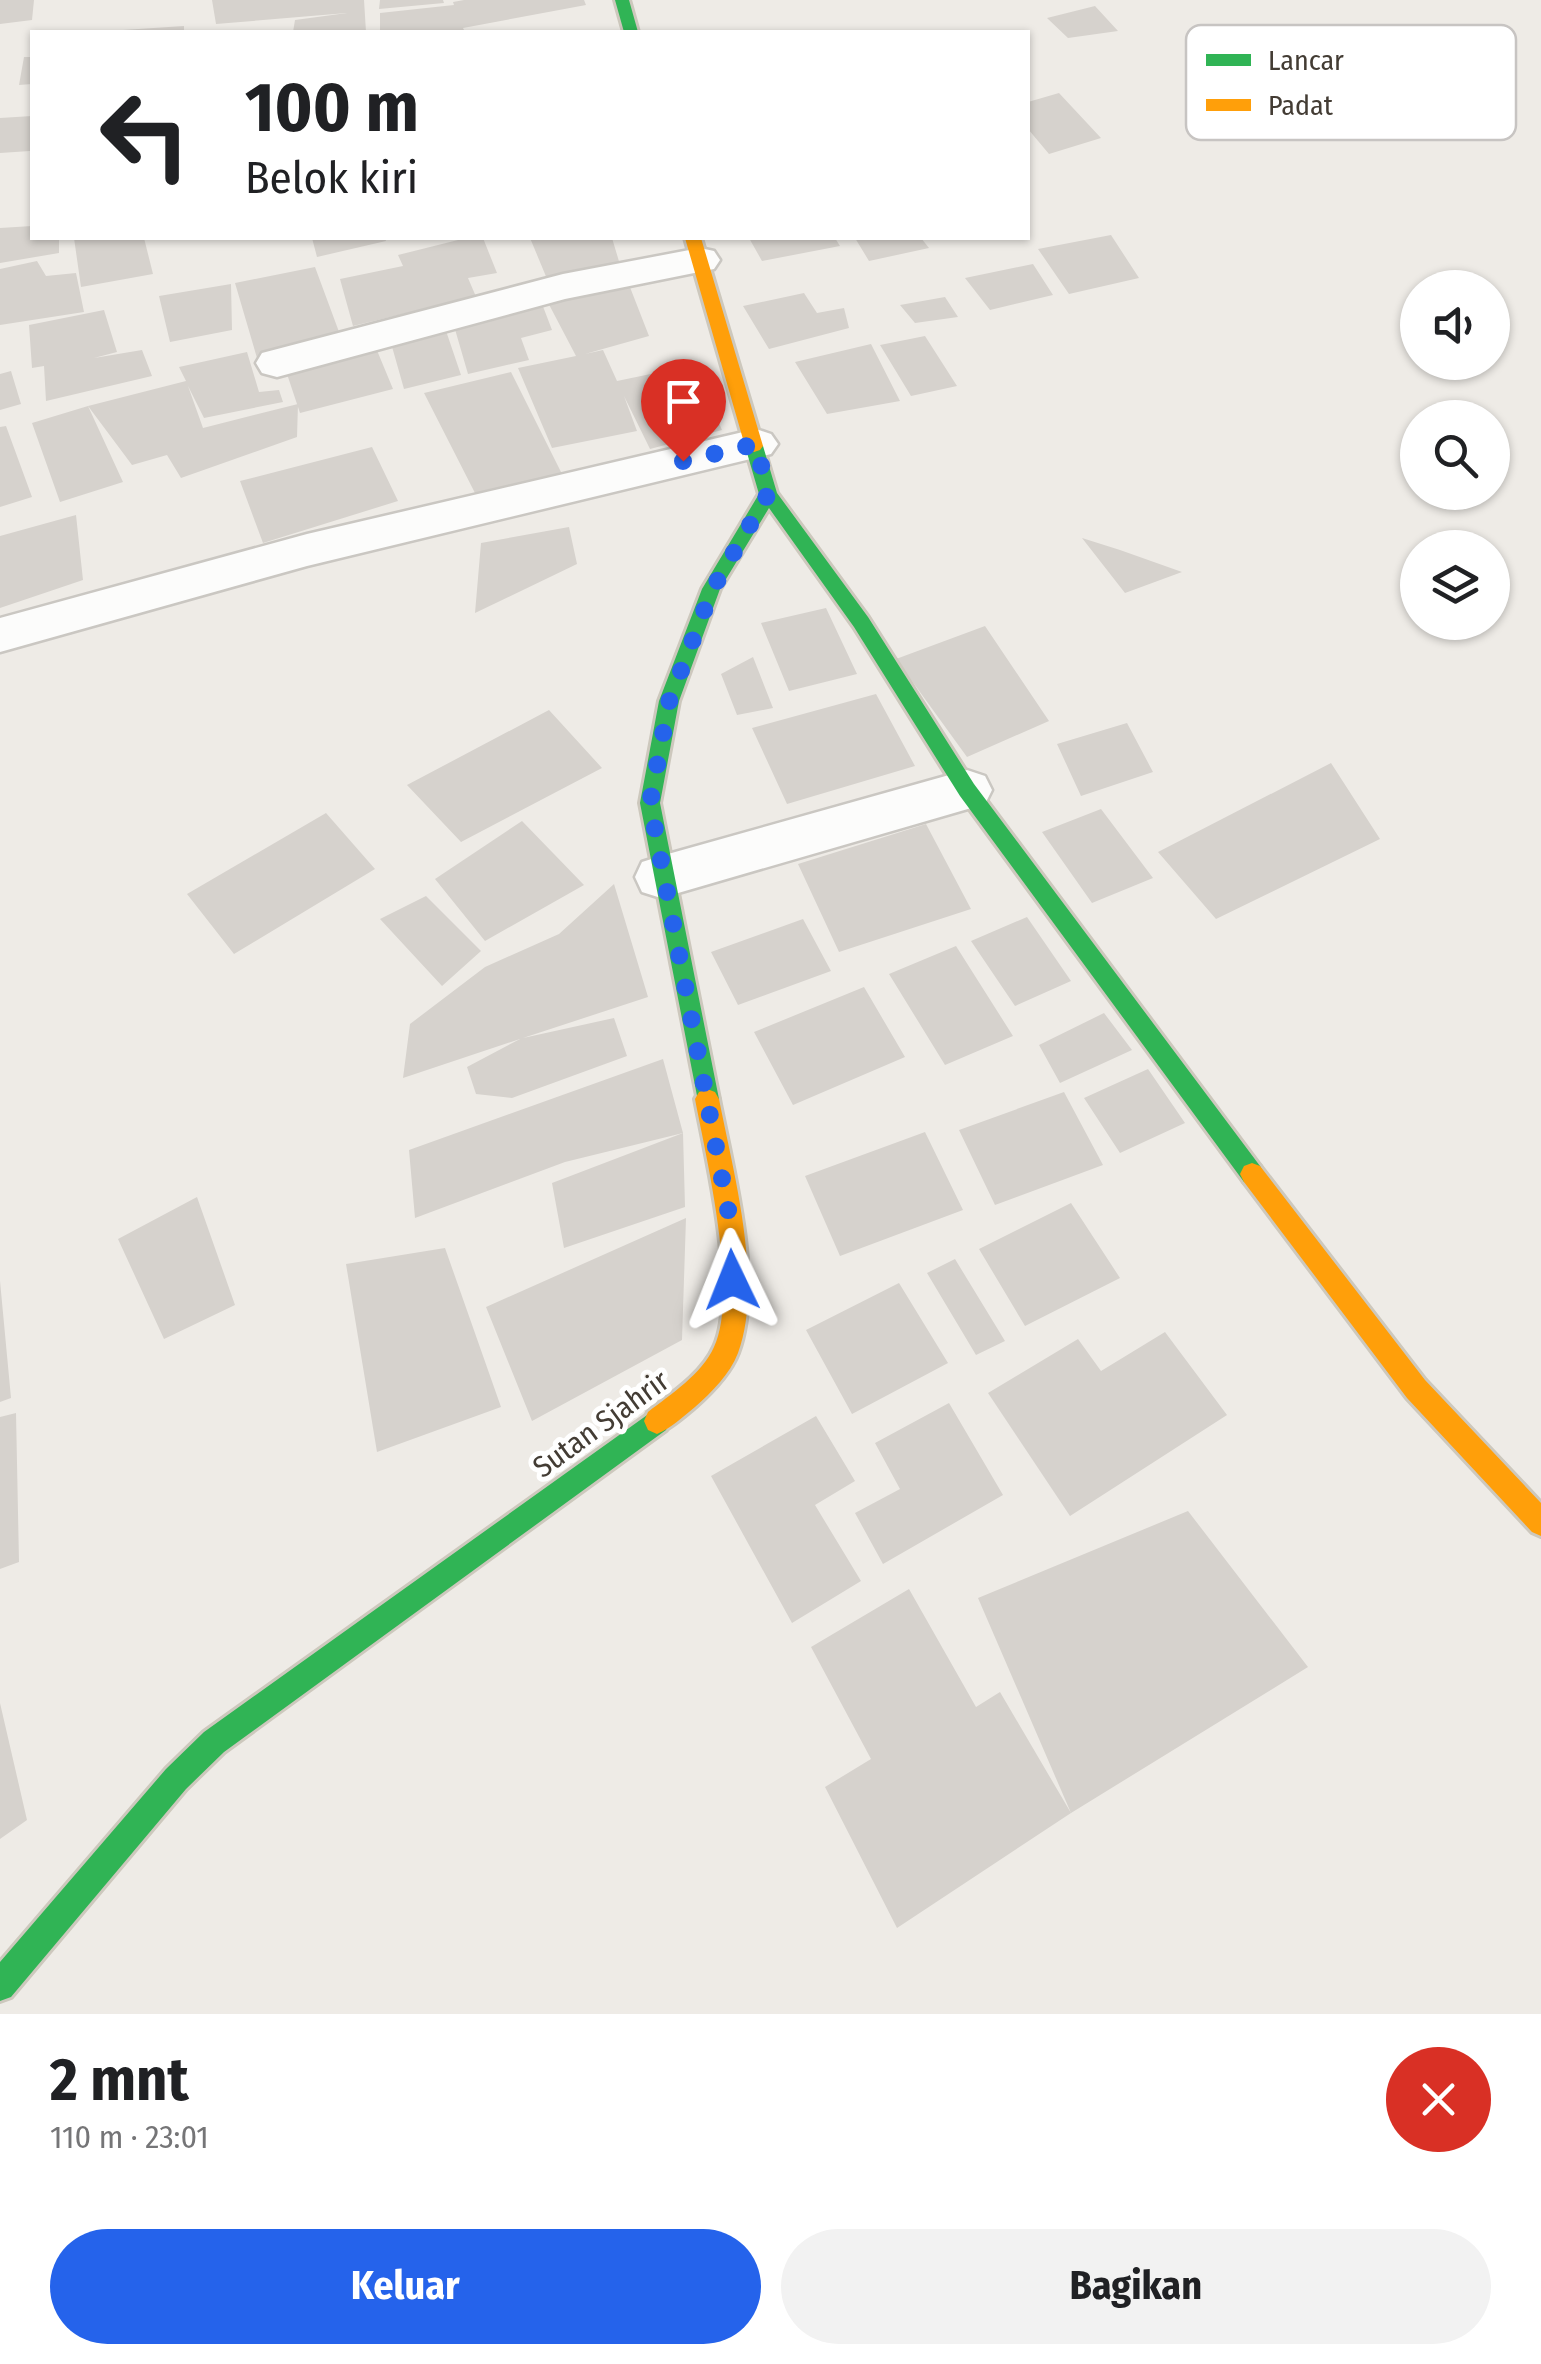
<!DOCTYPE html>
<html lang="id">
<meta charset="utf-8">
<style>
body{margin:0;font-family:"Fira Sans Condensed",sans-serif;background:#f2f2f2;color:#202124;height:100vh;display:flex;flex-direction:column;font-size:38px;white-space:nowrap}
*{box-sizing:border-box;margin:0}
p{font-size:32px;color:#757577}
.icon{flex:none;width:55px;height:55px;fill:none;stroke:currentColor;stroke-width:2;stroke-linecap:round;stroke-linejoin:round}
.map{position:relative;height:2014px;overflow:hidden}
.panel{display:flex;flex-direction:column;background:#fff;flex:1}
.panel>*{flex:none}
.banner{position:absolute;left:30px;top:30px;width:1000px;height:210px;border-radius:0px;box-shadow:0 2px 8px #0004;background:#fff;color:#202124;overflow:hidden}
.fabs{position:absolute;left:1400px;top:270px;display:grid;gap:20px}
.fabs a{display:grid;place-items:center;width:110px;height:110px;border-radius:50%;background:#fff;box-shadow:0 2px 8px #0004;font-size:50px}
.pin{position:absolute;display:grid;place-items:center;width:85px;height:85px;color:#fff;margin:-102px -42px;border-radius:50% 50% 50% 0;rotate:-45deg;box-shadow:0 0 10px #0007}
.pin .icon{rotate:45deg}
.me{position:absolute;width:110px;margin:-55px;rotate:358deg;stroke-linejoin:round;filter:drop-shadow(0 0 8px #0008)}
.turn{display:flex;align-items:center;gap:35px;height:210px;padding:0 50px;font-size:45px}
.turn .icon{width:130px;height:130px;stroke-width:2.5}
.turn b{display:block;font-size:70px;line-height:85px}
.round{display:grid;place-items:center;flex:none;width:105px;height:105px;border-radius:52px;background:#f2f2f2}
.headline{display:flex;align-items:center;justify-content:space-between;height:170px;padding:0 50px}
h1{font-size:60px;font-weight:700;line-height:75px}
.cta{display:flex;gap:20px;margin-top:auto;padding:20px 50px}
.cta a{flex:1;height:115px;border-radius:60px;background:#2563eb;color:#fff;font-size:40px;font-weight:700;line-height:115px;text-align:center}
.cta a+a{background:#f2f2f2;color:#202124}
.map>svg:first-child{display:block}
.building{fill:#d6d2cd}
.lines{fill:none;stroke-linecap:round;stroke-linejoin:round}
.street-casing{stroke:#cac7c2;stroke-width:5}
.fast-casing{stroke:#cdc8bd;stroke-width:6}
.slow-casing{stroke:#cdc8bd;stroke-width:6}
.street{fill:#fcfcfb;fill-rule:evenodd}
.fast{fill:#30b455;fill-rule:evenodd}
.slow{fill:#ff9f0a;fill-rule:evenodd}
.route{stroke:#2563eb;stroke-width:18;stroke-dasharray:0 32.4}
.labels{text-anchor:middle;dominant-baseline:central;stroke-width:10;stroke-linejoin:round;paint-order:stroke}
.street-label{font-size:30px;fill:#433c34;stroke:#fff}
.key{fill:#fff;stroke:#c7c4c2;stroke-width:2.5}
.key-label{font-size:28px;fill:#433c34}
</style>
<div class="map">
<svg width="1541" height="2014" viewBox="0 0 1541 2014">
<rect width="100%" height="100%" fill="#eeebe6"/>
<!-- building -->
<path class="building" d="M0,0h34l-2,20 -32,4z
M212,0h152l2,32h-73l2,-12 52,-7 -131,11z
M380,0h63l1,3 -65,6z
M464,0h120l2,5 -123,23 2,4h-85v-19l74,-8 -1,-3z
M1095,6l23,25 -50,7 -21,-20z
M184,26v6h-61v-2z
M24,57h8v27l-13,1z
M1059,93l42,45 -52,16 -21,-25v-27z
M32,116l-2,35 -30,2v-35z
M32,226v12h27v15l-59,10v-35z
M1111,235l28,43 -70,16 -31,-45z
M74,238h70l9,36 -72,13z
M312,238h73l1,3 -69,16z
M466,238h17l14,35 -29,5 12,28 -57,14 -4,-10 -66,16 -13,-47 63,-13 -5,-11z
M530,238h82l9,30 -71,18z
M749,238h86l5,8 -78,15z
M855,238h66l8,10 -60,13z
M37,261l9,15 30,-3 8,39 -84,13v-56z
M1033,264l20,31 -63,15 -25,-32z
M315,267l27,73 -85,18 -22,-75z
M626,277l23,59 -64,18 18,-4 14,31 77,-16 28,65 -72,19 -26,-53 13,35 -85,17 -34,-80 58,-12 -32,-61z
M231,284l1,46 -62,12 -11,-46z
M804,293l13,20 27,-5 5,20 -80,21 -26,-43z
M539,296l13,34 -31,8 8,22 -61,14 -16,-55z
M945,297l13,20 -43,6 -15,-18z
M104,310l13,42 -23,6 48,-8 10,26 -106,25 -2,-35 -12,2 -3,-43z
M443,322l18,53 -57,14 -15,-53z
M925,336l32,50 -46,10 -31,-51z
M871,344l29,57 -73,13 -32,-52z
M376,348l17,41 -93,24 -15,-45z
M247,352l12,40 20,-2 4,12 -79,16 -16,-32 15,42 95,-24 -1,33 -116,41 -14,-23 -35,10 -44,-59 98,-25 -7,-14z
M11,371l10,33 -21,6v-36z
M511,372l52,104 -88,17 -51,-100z
M88,406l35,76 -63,20 -28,-79z
M6,426l26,71 -32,10v-80z
M372,447l26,54 -135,42 -23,-62z
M76,515l7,65 -83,28v-72z
M569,527l8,37 -102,49 6,-70z
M1082,538l38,12 62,22 -57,21z
M826,608l31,66 -68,17 -28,-68z
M985,626l64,95 -82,36 -71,-98z
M753,657l20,51 -36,7 -16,-41z
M876,694l39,72 -128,38 -35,-76z
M549,710l53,58 -141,74 -54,-57z
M1127,723l26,49 -72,24 -24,-52z
M1331,763l49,76 -164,80 -58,-67z
M1101,809l52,69 -61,25 -50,-71z
M326,813l49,56 -141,85 -47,-60z
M522,821l62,64 -99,56 -50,-62z
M926,824l45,85 -132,43 -41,-88z
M614,884l34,113 -125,41 91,-20 13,38 -115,42 -36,-4 -9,-27 53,-28 -117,39 7,-54 75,-57 74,-33z
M426,896l55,55 -39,35 -62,-67z
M1027,917l44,64 -56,25 -44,-65z
M803,919l28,52 -93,34 -27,-53z
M956,946l57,90 -68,29 -56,-91z
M864,987l41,70 -112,48 -39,-73z
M1104,1013l28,37 -72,33 -21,-38z
M663,1059l20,74 -118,29 -150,56 -6,-68z
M1148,1069l37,54 -65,30 -36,-55z
M1064,1092l39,73 -108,40 -36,-75z
M925,1132l38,78 -123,46 -35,-80z
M683,1133l2,74 -121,41 -12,-65z
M197,1197l38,108 -71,34 -46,-100z
M1071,1203l49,75 -95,48 -46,-77z
M686,1218l-4,122 -150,81 -46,-114z
M445,1248l56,159 -124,45 -31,-188z
M955,1259l50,82 -29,14 -49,-82z
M0,1281l11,117 -11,4z
M899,1283l49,80 -96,51 -46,-84z
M1165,1332l62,83 -157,101 -82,-123 90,-54 23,32z
M949,1403l54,92 -120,69 -28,-51 45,-24 -25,-46z
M16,1413l3,149 -19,7v-152z
M816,1416l39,65 -40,24 46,76 -69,42 -81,-147z
M1188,1511l120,156 -237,146 -174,115 -72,-141 46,-28 -60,-112 98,-58 67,118 24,-15 71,121 -93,-215z
M0,1703l27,117 -27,19z"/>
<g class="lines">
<defs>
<path id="street" d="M700,248l14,3 6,9 -6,9 -149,30 -288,78 -15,-4 -6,-10 6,-10 301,-79z
M756,429l15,5 7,10 -7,10 -464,112 -307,86v-34l307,-84z
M967,770l18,6 7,14 -7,14 -324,94 -19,-6 -7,-15 7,-15 19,-6z"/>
<path id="fast" d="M615,0h14l9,32h-14z
M754,440l9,6 14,47 91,124 106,167 286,382 4,8 -4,8 -8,3 -8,-3 -284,-386 -106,-169 -85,-119 -49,81 -41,112 -19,102 59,296 -4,7 -8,3 -8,-3 -59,-303 19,-102 43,-112 57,-95 -14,-48z
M657,1408l9,4 4,9 -4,9 -442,322 -38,37 -175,208 -11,4v-39l166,-193 38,-37z"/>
<path id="slow" d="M685,238h16l62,208 -3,4 -6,2 -9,-6z
M707,1089l8,3 4,7c14,72 45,184 19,254 -8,21 -26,39 -43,54 -12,10 -24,21 -38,27l-9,-4 -4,-9 4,-9c23,-18 54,-38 66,-65 25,-53 -8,-190 -19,-248l4,-7z
M1252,1163l8,3 165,214 116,123v33l-9,-4 -125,-134 -163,-216 -4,-8 4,-8z"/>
</defs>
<!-- street casing -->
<use href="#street" class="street-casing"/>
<!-- fast casing -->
<use href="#fast" class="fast-casing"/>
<!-- slow casing -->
<use href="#slow" class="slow-casing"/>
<!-- street -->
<use href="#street" class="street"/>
<!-- fast -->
<use href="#fast" class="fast"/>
<!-- slow -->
<use href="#slow" class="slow"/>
</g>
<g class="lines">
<!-- route -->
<path class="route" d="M683,461l73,-17 12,50 -56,96 -43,112 -19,101 80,417 2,60"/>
</g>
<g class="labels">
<!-- street labels -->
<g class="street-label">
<text transform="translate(601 1424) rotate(-36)">Sutan Sjahrir</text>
</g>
</g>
<!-- legend -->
<rect x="1186" y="25" width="330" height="115" rx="15" class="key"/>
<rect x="1206" y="54" width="45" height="12" fill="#30b455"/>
<rect x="1206" y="99" width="45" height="12" fill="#ff9f0a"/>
<g class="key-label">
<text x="1268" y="70">Lancar</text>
<text x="1268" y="115">Padat</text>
</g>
</svg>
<div class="fabs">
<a><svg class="icon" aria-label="sound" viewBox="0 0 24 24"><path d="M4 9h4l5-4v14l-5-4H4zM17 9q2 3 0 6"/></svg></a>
<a><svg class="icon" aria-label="search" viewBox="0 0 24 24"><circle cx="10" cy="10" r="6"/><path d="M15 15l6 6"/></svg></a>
<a><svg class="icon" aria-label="layers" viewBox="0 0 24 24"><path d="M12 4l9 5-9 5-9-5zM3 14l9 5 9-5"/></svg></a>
</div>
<div class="pin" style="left:683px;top:461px;background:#d93025"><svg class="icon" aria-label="arrive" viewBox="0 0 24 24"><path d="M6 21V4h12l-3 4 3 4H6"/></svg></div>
<svg class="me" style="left:732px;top:1280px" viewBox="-20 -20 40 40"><path d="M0-17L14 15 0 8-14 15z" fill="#2563eb" stroke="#fff" stroke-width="4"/></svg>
<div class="banner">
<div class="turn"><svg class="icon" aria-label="left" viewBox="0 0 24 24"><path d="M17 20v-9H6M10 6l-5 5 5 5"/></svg><div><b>100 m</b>Belok kiri</div></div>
</div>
</div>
<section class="panel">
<div class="headline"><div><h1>2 mnt</h1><p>110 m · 23:01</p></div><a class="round" style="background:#d93025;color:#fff"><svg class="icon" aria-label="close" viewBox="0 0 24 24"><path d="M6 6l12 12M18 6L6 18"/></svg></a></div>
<div class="cta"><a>Keluar</a><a>Bagikan</a></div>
</section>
